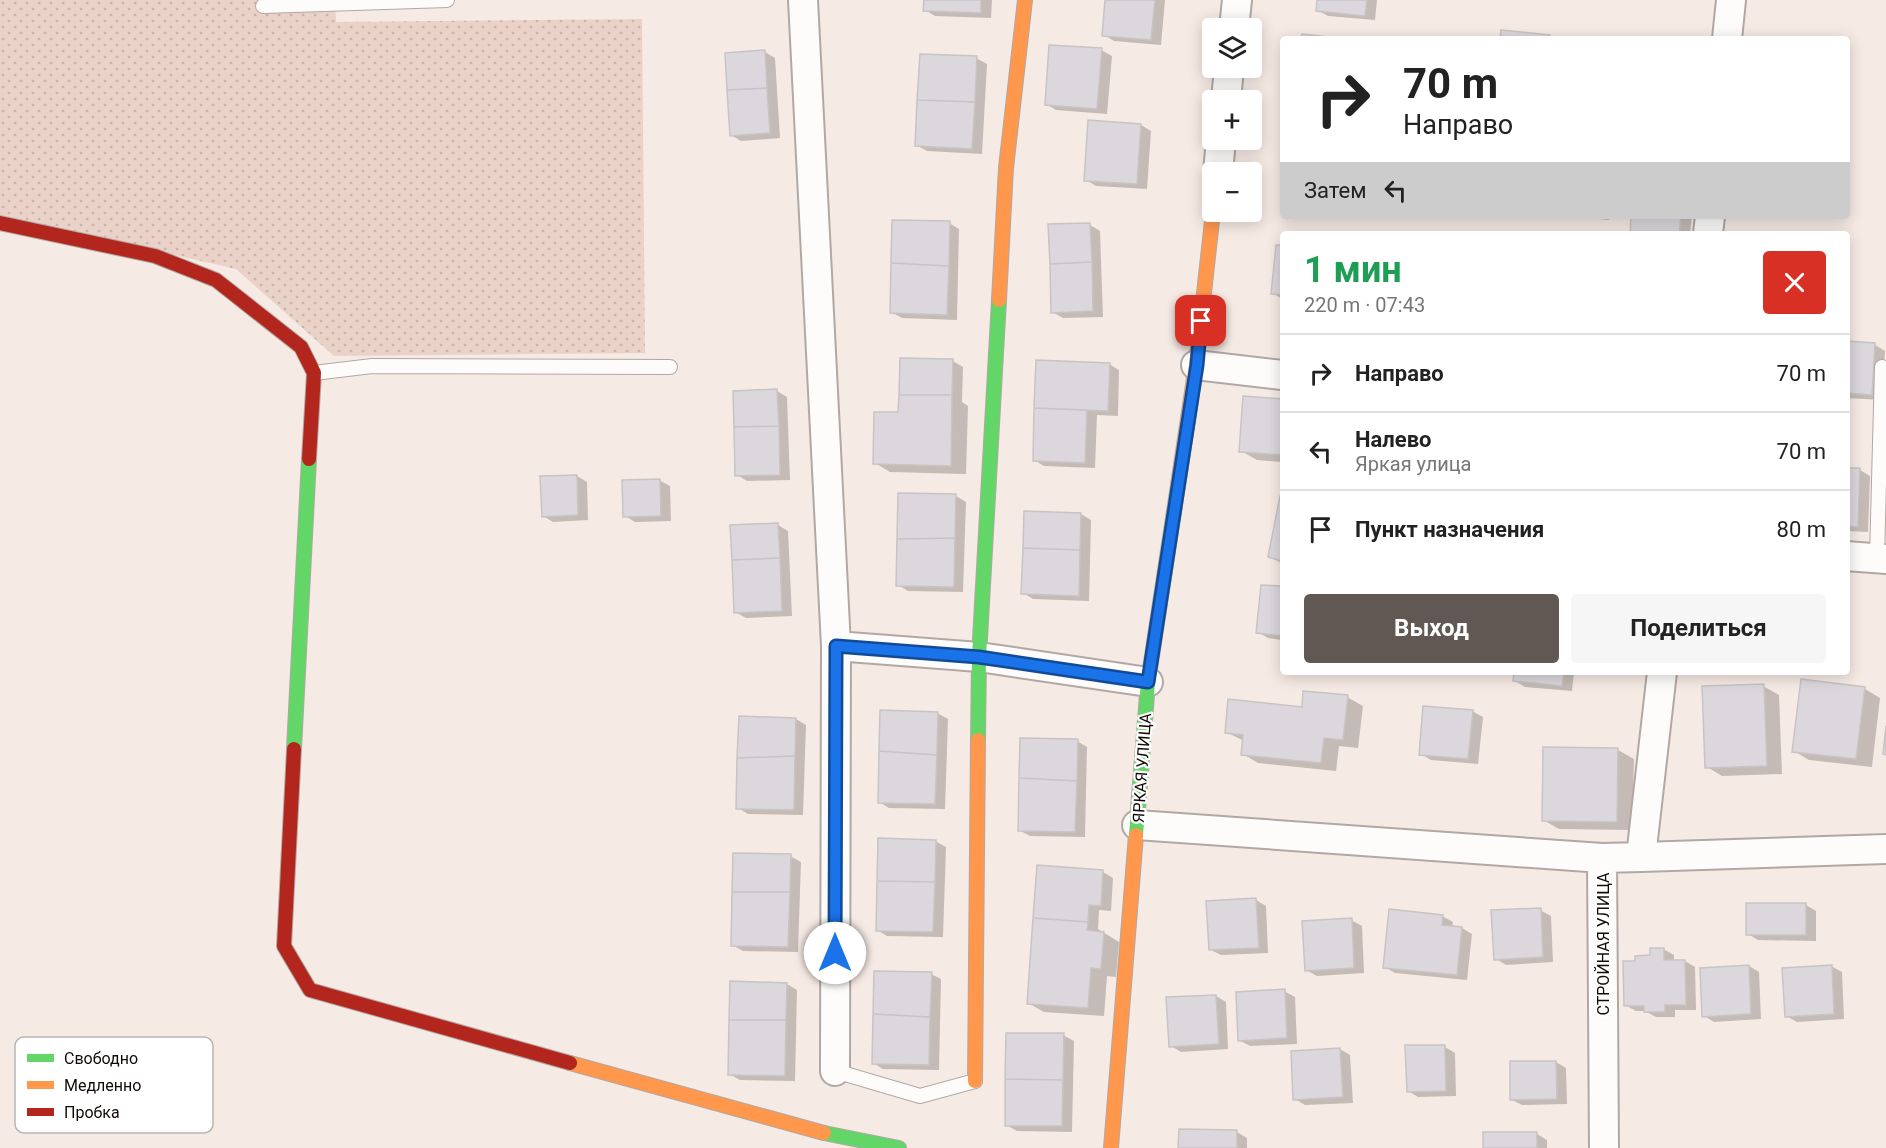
<!DOCTYPE html>
<html lang="ru">
<meta charset="utf-8">
<style>
body{margin:0;font-family:Roboto,sans-serif;background:#f6f6f6;color:#222;height:100vh;display:flex;flex-direction:column;font-size:22px;white-space:nowrap}
*{box-sizing:border-box;margin:0}
p{font-size:20px;color:#767676}
.icon{flex:none;width:33px;height:33px;fill:none;stroke:currentColor;stroke-width:2;stroke-linecap:round;stroke-linejoin:round}
.map{position:relative;flex:1;overflow:hidden}
.panel{position:absolute;left:1280px;top:231px;width:570px;height:444px;display:flex;flex-direction:column;background:#fff;border-radius:6px;box-shadow:0 3px 15px #0003}
.panel>*{flex:none}
.guide{position:absolute;left:1280px;top:36px;width:570px;height:183px;border-radius:6px;box-shadow:0 3px 15px #0003;background:#fff;color:#222;overflow:hidden}
.tools{position:absolute;left:1202px;top:18px;display:grid;gap:12px}
.tools a{display:grid;place-items:center;width:60px;height:60px;border-radius:6px;background:#fff;box-shadow:0 3px 15px #0003;font-size:30px}
.pin{position:absolute;display:grid;place-items:center;width:51px;height:51px;color:#fff;margin:-26px;border-radius:12px;box-shadow:0 3px 9px #0006}
.me{position:absolute;width:66px;margin:-33px;rotate:0deg;stroke-linejoin:round;filter:drop-shadow(0 0 4px #0008)}
.turn{display:flex;align-items:center;gap:21px;height:126px;padding:0 24px;font-size:27px}
.turn .icon{width:78px;height:78px;stroke-width:2.5}
.turn b{display:block;font-size:42px;line-height:51px}
.then{display:flex;align-items:center;height:57px;padding:0 24px;background:#0003;gap:12px;font-size:22px}
.round{display:grid;place-items:center;flex:none;width:63px;height:63px;border-radius:6px;background:#f6f6f6}
.overview{display:flex;align-items:center;justify-content:space-between;height:102px;padding:0 24px}
h1{font-size:36px;font-weight:700;line-height:45px;color:#1e9e55}
.action{display:flex;gap:12px;margin-top:auto;padding:12px 24px}
.action a{flex:1;height:69px;border-radius:6px;background:#615854;color:#fff;font-size:24px;font-weight:700;line-height:69px;text-align:center}
.action a+a{background:#f6f6f6;color:#222}
ul{padding:0;list-style:none}
li{display:flex;align-items:center;gap:18px;height:78px;padding:0 24px;border-top:2px solid #e0e0e0}
li div{flex:1}
li b{display:block;font-size:22px}
li em{font-style:normal}
.map>svg:first-child{display:block}
.grass{fill:url(#grass-dots)}
.shadow{fill:#0003}
.building{fill:#dcd7dc;stroke:#c8c4c4;stroke-width:1.5}
.lines{fill:none;stroke-linecap:round;stroke-linejoin:round}
.lane-casing{stroke:#b1a8a4;stroke-width:16}
.street-casing{stroke:#b1a8a4;stroke-width:32}
.fast-casing{stroke:#b1a8a4;stroke-width:16}
.slow-casing{stroke:#b1a8a4;stroke-width:16}
.jam-casing{stroke:#b1a8a4;stroke-width:16}
.lane{stroke:#fefcfb;stroke-width:14}
.street{stroke:#fefcfb;stroke-width:28}
.fast{stroke:#63d668;stroke-width:14}
.slow{stroke:#ff974d;stroke-width:14}
.jam{stroke:#b3261e;stroke-width:14}
.route-casing{stroke:#114b97;stroke-width:15}
.route{stroke:#1a73e8;stroke-width:10}
.labels{text-anchor:middle;dominant-baseline:central;stroke-width:4.5;stroke-linejoin:round;paint-order:stroke}
.street-label{font-size:16px;fill:#110a07;stroke:#fff}
.key{fill:#fff;stroke:#b8b6b5;stroke-width:1.5}
.key-label{font-size:16px;fill:#110a07}
</style>
<div class="map">
<svg width="1886" height="1148" viewBox="0 0 1886 1148">
<defs>
<pattern id="grass-dots" width="8" height="8" patternUnits="userSpaceOnUse" patternTransform="scale(1.5)"><rect width="8" height="8" fill="#ead2c8"/><path d="M2 2h.1M6 6h.1" fill="none" stroke="#c8b3aa" stroke-width="1.8" stroke-linecap="round"/></pattern>
</defs>
<rect width="100%" height="100%" fill="#f6eae4"/>
<!-- grass -->
<path class="grass" d="M0,0h335l1,22 306,-3 3,334 -311,3 -98,-87 -236,-54z"/>
<!-- shadow -->
<path class="shadow" d="M925,0h67l-1,18 -56,-2 -10,-6z
M1107,0h58l-4,45 -47,-4 -10,-6z
M1318,0h59l-2,20 -47,-4 -11,-6z
M1101,50l11,6 -5,58 -51,-4 -10,-6z
M765,52l10,6 5,80 -39,3 -10,-6z
M976,58l11,6 -5,90 -55,-3 -11,-6z
M1141,125l10,6 -4,58 -51,-3 -10,-6z
M1569,216h41l-1,4z
M1633,216h59l-2,18h-59z
M949,223l10,6 -2,91 -55,-2 -11,-6z
M1090,225l10,6 3,86 -40,1 -11,-6z
M1277,246l5,1v52l-9,-6z
M1846,343l29,2 10,6 -3,49 -36,-2z
M953,361l10,6 -1,35 6,4 -2,68 -76,-2 -15,-9z
M1109,364l10,6 -1,46 -21,-1 -2,53 -51,-2 -10,-6z
M777,391l10,6 3,83 -43,1 -10,-6z
M1245,398l37,3v61l-25,-2 -16,-9z
M1846,469l14,1 10,6 -2,56 -22,-1z
M577,476l10,6 1,38 -35,2 -10,-6z
M659,480l11,6 1,35 -36,1 -10,-6z
M956,496l10,6 -3,90 -55,-1 -10,-6z
M1282,498v65l-13,-6z
M1081,514l10,6 -2,81 -56,-2 -10,-6z
M778,525l10,6 4,85 -46,2 -11,-6z
M1262,586l20,2v52l-14,-2 -10,-6z
M1516,672h58l-2,19 -47,-4 -10,-6z
M1802,681l63,8 15,9 -8,69 -63,-7 -15,-9z
M1763,686l16,9 3,79 -60,2 -15,-9z
M1347,697l16,9 -5,42 -19,-2 -3,25 -78,-8 -15,-9 1,-13 -18,-9z
M1472,711l11,6 -5,47 -47,-4 -10,-6z
M937,713l11,6 -3,90 -56,-1 -10,-6z
M796,719l10,6 -3,90 -55,-1 -10,-6z
M1077,741l10,6 -2,90 -55,-1 -11,-6z
M1544,748l74,2 16,9 -2,71 -73,-1 -16,-9z
M935,841l11,6 -3,90 -56,-1 -10,-6z
M790,856l11,6 -3,90 -55,-1 -11,-6z
M1039,867l64,5 10,6 -2,33 -12,-1 -1,19 21,13 -3,35 -9,-1 -3,40 -60,-4 -16,-9z
M1256,900l10,6 2,47 -47,2 -10,-5z
M1806,905l10,6v30l-58,-1 -10,-6z
M1540,910l11,6 2,46 -47,3 -10,-6z
M1442,916l11,6 -1,5 10,1 10,6 -5,46 -72,-7 -10,-6z
M1351,920l11,6 2,47 -47,3 -11,-6z
M1663,949l11,6v7l11,-1 10,6 1,43h-21v7h-19l-11,-6h-9l-11,-6 11,-43 15,-5z
M1749,966l10,6 2,47 -47,3 -10,-6z
M1831,966l11,6 2,47 -47,3 -11,-6z
M931,974l10,5 -2,91 -56,-1 -10,-6z
M731,983l56,1 10,6 -2,91 -55,-1 -11,-6z
M1284,991l11,6 2,47 -47,2 -11,-6z
M1216,996l10,6 2,47 -47,3 -10,-6z
M1063,1035l11,6 -2,91 -55,-1 -11,-6z
M1445,1047l10,6 1,43 -38,1 -10,-6z
M1340,1049l10,6 3,48 -48,2 -10,-6z
M1556,1062l10,6 1,36 -45,1 -10,-5z
M1180,1131l57,1 10,6v10h-67z
M1537,1134l10,6v8h-63z"/>
<!-- building -->
<path class="building" d="M924,0h57v13l-58,-2z
M1105,0h50l-4,40 -49,-4z
M1317,0h50l-2,16 -49,-5z
M1501,30l49,5v4h-50z
M1302,34l44,5h-45z
M1049,45l53,3 -5,61 -52,-4z
M765,50l2,38 -40,2 -2,-37z
M920,54l57,2 -2,46 -58,-2z
M767,88l3,45 -40,3 -3,-46z
M917,100l58,2 -3,47 -57,-3z
M1088,120l53,4 -4,60 -53,-3z
M1631,216h50l-2,18h-49z
M892,220l58,1 -1,45 -58,-3z
M1090,223l2,39 -42,2 -2,-40z
M1276,245h6v50l-11,-1z
M1092,262l1,49 -42,2 -1,-49z
M891,263l58,3 -2,49 -57,-2z
M1846,341l29,2 -3,52 -26,-2z
M900,358l53,1 -1,36h-53z
M1036,360l74,3 -2,48 -74,-3z
M777,389l2,37 -45,1 -1,-36z
M899,395h53l-1,71 -78,-2 1,-52h24z
M1243,396l39,3v56l-43,-3z
M1034,408l53,2 -2,53 -52,-2z
M779,426l1,49 -45,1 -1,-49z
M1846,468h14l-2,59 -12,-1z
M577,475l1,40 -36,2 -2,-41z
M660,479l1,37 -38,1 -1,-37z
M898,493l58,1 -1,44 -58,1z
M1280,496h2v65l-14,-4z
M1024,511l57,2 -1,37 -57,-2z
M778,523l2,35 -48,2 -2,-35z
M955,538l-1,49 -58,-1 1,-47z
M1023,548l57,2 -1,46 -58,-2z
M780,558l2,53 -48,2 -2,-53z
M1261,585l21,1v50l-26,-3z
M1514,672h50l-2,14 -49,-5z
M1801,679l64,8 -9,72 -64,-7z
M1764,684l3,82 -62,2 -3,-82z
M1303,691l45,4 -5,45 -19,-2 -3,25 -80,-8 2,-20 -18,-2 3,-34 74,8z
M1423,706l50,4 -5,49 -49,-4z
M880,710l58,2 -1,43 -58,-4z
M739,716l57,2 -1,38 -58,2z
M1886,726v29l-3,-1z
M1020,738l58,1 -1,42 -58,-3z
M1543,747l75,1 -1,74 -75,-1z
M879,751l58,4 -2,49 -57,-1z
M795,756l-1,54 -58,-1 1,-51z
M1019,778l58,3 -2,51 -57,-1z
M878,838l58,2 -1,42 -58,-1z
M733,853l58,1 -1,38h-58z
M1037,865l66,5 -2,36 -12,-1 -1,17 -55,-4z
M877,881l58,1 -2,50 -57,-1z
M732,892h58l-2,55 -57,-1z
M1256,898l3,50 -50,2 -3,-49z
M1746,903h60v32h-60z
M1541,908l2,49 -49,3 -3,-50z
M1389,909l54,6 -1,10 20,2 -5,48 -74,-7z
M1033,918l55,4 -1,8 17,2 -3,37 -10,-1 -3,40 -61,-4z
M1352,918l2,50 -49,3 -3,-50z
M1650,948h14v12h21l1,45h-21v7h-21v-6h-20l-1,-45h12v-5l15,-1z
M1749,965l2,49 -49,3 -2,-49z
M1832,965l2,49 -49,3 -3,-49z
M874,971l58,1 -2,45 -57,-3z
M730,981l57,2 -1,37h-57z
M1285,989l2,49 -49,3 -2,-49z
M1216,995l3,49 -50,3 -3,-50z
M873,1014l57,3 -1,48 -57,-1z
M729,1020h57l-1,56 -57,-1z
M1006,1033h58l-1,47 -58,-1z
M1405,1045h40l1,46 -39,1z
M1340,1048l3,49 -50,3 -2,-49z
M1510,1061h46l1,38 -47,1z
M1005,1079l58,1 -1,46h-57z
M1179,1129l58,1v18h-59z
M1483,1132h54v16h-54z"/>
<g class="lines">
<defs>
<path id="lane" d="M263,6l184,-6
M314,373l58,-7 298,1
M1877,558l5,-191
M835,1071l85,25 55,-15"/>
<path id="street" d="M803,0l33,646 -1,425
M1234,28l3,-28
M1727,39l4,-39
M1226,100l3,-32
M1218,172l3,-32
M1708,234l2,-18
M1196,365l86,10
M1846,556l40,3
M836,646l143,11 169,25
M1137,825l465,33
M1641,857l245,-8
M1604,1148l-2,-290 39,-1 21,-185"/>
<path id="fast" d="M978,740l1,-83 20,-357
M294,749l15,-290
M1136,835l12,-153 30,-197
M824,1133l75,15"/>
<path id="slow" d="M999,300l7,-132 19,-168
M1178,485l18,-120 17,-153
M570,1063l254,70
M975,1081l3,-341
M1111,1148l25,-313"/>
<path id="jam" d="M0,223l155,33 61,24 85,67 13,26 -5,86
M294,749l-10,197 26,44 260,73"/>
</defs>
<!-- lane casing -->
<use href="#lane" class="lane-casing"/>
<!-- street casing -->
<use href="#street" class="street-casing"/>
<!-- fast casing -->
<use href="#fast" class="fast-casing"/>
<!-- slow casing -->
<use href="#slow" class="slow-casing"/>
<!-- jam casing -->
<use href="#jam" class="jam-casing"/>
<!-- lane -->
<use href="#lane" class="lane"/>
<!-- street -->
<use href="#street" class="street"/>
<!-- fast -->
<use href="#fast" class="fast"/>
<!-- slow -->
<use href="#slow" class="slow"/>
<!-- jam -->
<use href="#jam" class="jam"/>
</g>
<g class="lines">
<defs>
<path id="route" d="M835,953l1,-307 143,11 169,25 49,-317 4,-44"/>
</defs>
<!-- route casing -->
<use href="#route" class="route-casing"/>
<!-- route -->
<use href="#route" class="route"/>
</g>
<g class="labels">
<!-- street labels -->
<g class="street-label">
<text transform="translate(1142 768) rotate(-86)">ЯРКАЯ УЛИЦА</text>
<text transform="translate(1603 944) rotate(-90)">СТРОЙНАЯ УЛИЦА</text>
</g>
</g>
<!-- legend -->
<rect x="15" y="1037" width="198" height="96" rx="9" class="key"/>
<rect x="27" y="1054" width="27" height="8" fill="#63d668"/>
<rect x="27" y="1081" width="27" height="8" fill="#ff974d"/>
<rect x="27" y="1108" width="27" height="8" fill="#b3261e"/>
<g class="key-label">
<text x="64" y="1064">Свободно</text>
<text x="64" y="1091">Медленно</text>
<text x="64" y="1118">Пробка</text>
</g>
</svg>
<div class="tools">
<a><svg class="icon" aria-label="layers" viewBox="0 0 24 24"><path d="M12 4l9 5-9 5-9-5zM3 14l9 5 9-5"/></svg></a>
<a>+</a>
<a>−</a>
</div>
<div class="pin" style="left:1201px;top:321px;background:#d93025"><svg class="icon" aria-label="arrive" viewBox="0 0 24 24"><path d="M6 21V4h12l-3 4 3 4H6"/></svg></div>
<svg class="me" style="left:835px;top:953px" viewBox="-20 -20 40 40"><circle r="19" fill="#fff"/><path d="M0-13L10 11 0 6-10 11z" fill="#1a73e8"/></svg>
<div class="guide">
<div class="turn"><svg class="icon" aria-label="right" viewBox="0 0 24 24"><path d="M7 20v-9h11M14 6l5 5-5 5"/></svg><div><b>70 m</b>Направо</div></div>
<div class="then">Затем<svg class="icon" aria-label="left" viewBox="0 0 24 24"><path d="M17 20v-9H6M10 6l-5 5 5 5"/></svg></div>
</div>
<section class="panel">
<div class="overview"><div><h1>1 мин</h1><p>220 m · 07:43</p></div><a class="round" style="background:#d93025;color:#fff"><svg class="icon" aria-label="close" viewBox="0 0 24 24"><path d="M6 6l12 12M18 6L6 18"/></svg></a></div>
<ul>
<li><svg class="icon" aria-label="right" viewBox="0 0 24 24"><path d="M7 20v-9h11M14 6l5 5-5 5"/></svg><div><b>Направо</b></div><em>70 m</em></li>
<li><svg class="icon" aria-label="left" viewBox="0 0 24 24"><path d="M17 20v-9H6M10 6l-5 5 5 5"/></svg><div><b>Налево</b><p>Яркая улица</p></div><em>70 m</em></li>
<li><svg class="icon" aria-label="arrive" viewBox="0 0 24 24"><path d="M6 21V4h12l-3 4 3 4H6"/></svg><div><b>Пункт назначения</b></div><em>80 m</em></li>
</ul>
<div class="action"><a>Выход</a><a>Поделиться</a></div>
</section>
</div>
